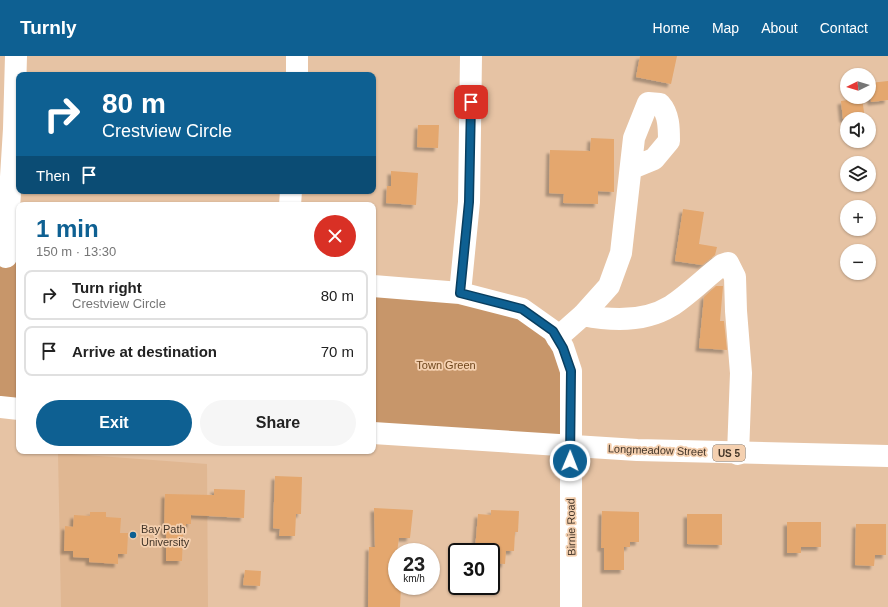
<!DOCTYPE html>
<meta charset="utf-8">
<style>
body{margin:0;font-family:Helvetica,sans-serif;background:#f6f6f6;color:#222;height:100vh;display:flex;flex-direction:column;font-size:15px;white-space:nowrap}
*{box-sizing:border-box;margin:0}
p{font-size:13px;color:#767676}
.icon{flex:none;width:22px;height:22px;fill:none;stroke:currentColor;stroke-width:2;stroke-linecap:round;stroke-linejoin:round}
.map{position:relative;flex:1;overflow:hidden}
.side{position:absolute;left:16px;top:146px;width:360px;height:252px;display:flex;flex-direction:column;background:#fff;border-radius:8px;box-shadow:0 1px 3px #0004}
.side>*{flex:none}
.hud{position:absolute;left:16px;top:16px;width:360px;height:122px;border-radius:8px;box-shadow:0 1px 3px #0004;background:#0e6092;color:#fff;overflow:hidden}
.needle{width:26px;rotate:265deg}
.buttons{position:absolute;left:840px;top:12px;display:grid;gap:8px}
.buttons a{display:grid;place-items:center;width:36px;height:36px;border-radius:50%;background:#fff;box-shadow:0 1px 3px #0004;font-size:20px}
.speed{position:absolute;left:388px;top:487px;display:flex;gap:8px;font-size:20px;font-weight:700;text-align:center}
.speed>*{display:grid;place-content:center;width:52px;height:52px;border-radius:50%;background:#fff;box-shadow:0 1px 3px #0004;line-height:1}
.speed small{font-size:10px;font-weight:400}
.speed .limit{border:2px solid #111;border-radius:6px;background:#fff;color:#111}
.pin{position:absolute;display:grid;place-items:center;width:34px;height:34px;color:#fff;margin:-17px;border-radius:8px;box-shadow:0 2px 6px #0006}
.me{position:absolute;width:44px;margin:-22px;rotate:1deg;stroke-linejoin:round;filter:drop-shadow(0 0 3px #0008)}
.turn{display:flex;align-items:center;gap:14px;height:84px;padding:0 20px;font-size:18px}
.turn .icon{width:52px;height:52px;stroke-width:2.5}
.turn b{display:block;font-size:28px;line-height:34px}
.then{display:flex;align-items:center;height:38px;padding:0 20px;background:#0003;gap:8px;font-size:15px}
.round{display:grid;place-items:center;flex:none;width:42px;height:42px;border-radius:21px;background:#f6f6f6}
.headline{display:flex;align-items:center;justify-content:space-between;height:68px;padding:0 20px}
h1{font-size:24px;font-weight:800;line-height:30px;color:#0e6092}
.button{display:flex;gap:8px;margin-top:auto;padding:8px 20px}
.button a{flex:1;height:46px;border-radius:24px;background:#0e6092;color:#fff;font-size:16px;font-weight:800;line-height:46px;text-align:center}
.button a+a{background:#f6f6f6;color:#222}
ul{padding:0;list-style:none}
li{display:flex;align-items:center;gap:12px;height:50px;margin:0 8px 6px;padding:0 12px;border:2px solid #e0e0e0;border-radius:8px}
li div{flex:1}
li b{display:block;font-size:15px}
li em{font-style:normal}
header{display:flex;align-items:center;gap:24px;box-sizing:border-box;height:56px;padding:0 20px;background:#0e6092;color:#fff}
header strong{font-size:19px}
nav{display:flex;gap:22px;margin-inline-start:auto;font-size:14px}
.map>svg:first-child{display:block}
.built{fill:#e0b792}
.green{fill:#c7966a}
.building{fill:#e4a76e;filter:url(#shadow)}
.lines{fill:none;stroke-linecap:round;stroke-linejoin:round}
.minor{stroke:#fff;stroke-width:22}
.major{stroke:#fff;stroke-width:22}
.route-casing{stroke:#093e5f;stroke-width:10}
.route{stroke:#0e6092;stroke-width:7}
.poi-dot{fill:#0e6092;stroke:#f4d0b0;stroke-width:1.5}
.labels{text-anchor:middle;dominant-baseline:central;stroke-width:3.5;stroke-linejoin:round;paint-order:stroke}
.shield{fill:#f4d0b0;stroke:#786451;stroke-width:1}
.shield-label{font-size:10px;font-weight:bold;fill:#433528}
.park-label{font-size:11px;fill:#6f461c;stroke:#f4d0b0}
.street-label{font-size:11px;fill:#433528;stroke:#f4d0b0}
.poi-label{font-size:11px;fill:#433528;stroke:#f4d0b0;text-anchor:start}
</style>
<header>
<strong>Turnly</strong>
<nav><a>Home</a><a>Map</a><a>About</a><a>Contact</a></nav>
</header>
<div class="map">
<svg width="888" height="551" viewBox="0 0 888 551">
<defs>
<filter id="shadow"><feDropShadow dx="-3.5" dy="3.5" stdDeviation="1" flood-color="#0004"/></filter>
</defs>
<rect width="100%" height="100%" fill="#e6c3a4"/>
<!-- built -->
<path class="built" d="M58,397l149,11 1,143h-147z"/>
<!-- green -->
<path class="green" d="M0,201l19,1v151l-19,-2z
M373,230l149,23 41,38 7,99 -197,-13z"/>
<!-- building -->
<path class="building" d="M640,0h37l-6,28 -35,-7z
M888,25v19l-17,2 -1,-19z
M862,42l3,21h-22l-2,-18z
M418,69h21l-1,23 -21,-1z
M591,82l23,1v53l-16,-1v13l-35,-1 1,-9 -15,-1 1,-43 40,1z
M391,115l27,2 -2,32 -30,-2 1,-17h4z
M683,153l21,3 -5,32 18,3 -2,8 -13,10 -27,-4z
M716,230h7l-3,35h4l3,29 -28,-2 5,-51z
M275,420l27,1 -1,37h-5l-1,22h-16l1,-7 -7,-1z
M214,433l31,1 -1,28 -53,-3v9h-5v9l-3,-1 -1,29h-16v-28h-2l1,-39 49,1z
M374,452l39,2 -3,28h-11l-2,14v34h4l-1,21h-32l1,-60h6z
M491,454l28,1 -1,21h-3l-1,19h-8l-1,13 -14,-1 -1,-12 -15,-1 3,-36 13,1z
M602,455l37,1v30h-9v5h-6v23h-20v-22h-3z
M90,456h16v5l15,1 -1,15h8l-1,21h-9v10l-29,-2v-4l-16,-1v-6h-9l1,-25 8,1 1,-12 16,1z
M687,458h35v31l-35,-1z
M787,466h34v25h-20v6h-14z
M856,468h30v31h-11l-1,11 -19,-1z
M245,514l16,1 -1,15 -17,-1z"/>
<g class="lines">
<!-- minor -->
<path class="minor" d="M297,19v-19
M290,149l1,-14
M6,201l8,-128 2,-73
M373,230l87,7 62,16 31,22 10,16 8,24v236
M460,237l9,-91 2,-146
M583,259c29,6 62,7 88,-9 16,-10 35,-29 51,-41l6,-2 7,14 1,34 5,62 -3,81
M557,282l26,-23 26,-29 12,-33 13,-115 14,-35 12,1c9,10 9,24 9,37l-15,18 -22,9"/>
<!-- major -->
<path class="major" d="M0,351l19,2
M373,377l264,17 251,6"/>
</g>
<g class="lines">
<defs>
<path id="route" d="M471,46l-2,100 -9,91 62,16 31,22 10,17 8,23 -1,90"/>
</defs>
<!-- route casing -->
<use href="#route" class="route-casing"/>
<!-- route -->
<use href="#route" class="route"/>
</g>
<!-- markers -->
<circle class="poi-dot" cx="133" cy="479" r="4"/>
<g class="labels">
<!-- shield labels -->
<rect class="shield" x="713" y="389" width="32" height="16" rx="3"/>
<g class="shield-label">
<text x="729" y="397">US 5</text>
</g>
<!-- park labels -->
<g class="park-label">
<text x="446" y="309">Town Green</text>
</g>
<!-- street labels -->
<g class="street-label">
<text transform="translate(657 394) rotate(2)">Longmeadow Street</text>
<text transform="translate(571 471) rotate(-91)">Birnie Road</text>
</g>
<!-- poi labels -->
<g class="poi-label">
<text x="141" y="473">Bay Path<tspan x="141" dy="13">University</tspan></text>
</g>
</g>
</svg>
<div class="buttons">
<a><svg class="needle" viewBox="-14 -14 28 28"><path d="M0-13l5 13h-10z" fill="#e53935"/><path d="M0 13l5-13h-10z" fill="#767676"/></svg></a>
<a><svg class="icon" aria-label="sound" viewBox="0 0 24 24"><path d="M4 9h4l5-4v14l-5-4H4zM17 9q2 3 0 6"/></svg></a>
<a><svg class="icon" aria-label="layers" viewBox="0 0 24 24"><path d="M12 4l9 5-9 5-9-5zM3 14l9 5 9-5"/></svg></a>
<a>+</a>
<a>−</a>
</div>
<div class="speed"><div>23<small>km/h</small></div><div class="limit">30</div></div>
<div class="pin" style="left:471px;top:46px;background:#d93025"><svg class="icon" aria-label="arrive" viewBox="0 0 24 24"><path d="M6 21V4h12l-3 4 3 4H6"/></svg></div>
<svg class="me" style="left:570px;top:405px" viewBox="-20 -20 40 40"><circle r="17" fill="#0e6092" stroke="#fff" stroke-width="3"/><path d="M0-11L8 9 0 5-8 9z" fill="#fff"/></svg>
<div class="hud">
<div class="turn"><svg class="icon" aria-label="right" viewBox="0 0 24 24"><path d="M7 20v-9h11M14 6l5 5-5 5"/></svg><div><b>80 m</b>Crestview Circle</div></div>
<div class="then">Then<svg class="icon" aria-label="arrive" viewBox="0 0 24 24"><path d="M6 21V4h12l-3 4 3 4H6"/></svg></div>
</div>
<section class="side">
<div class="headline"><div><h1>1 min</h1><p>150 m · 13:30</p></div><a class="round" style="background:#d93025;color:#fff"><svg class="icon" aria-label="close" viewBox="0 0 24 24"><path d="M6 6l12 12M18 6L6 18"/></svg></a></div>
<ul>
<li><svg class="icon" aria-label="right" viewBox="0 0 24 24"><path d="M7 20v-9h11M14 6l5 5-5 5"/></svg><div><b>Turn right</b><p>Crestview Circle</p></div><em>80 m</em></li>
<li><svg class="icon" aria-label="arrive" viewBox="0 0 24 24"><path d="M6 21V4h12l-3 4 3 4H6"/></svg><div><b>Arrive at destination</b></div><em>70 m</em></li>
</ul>
<div class="button"><a>Exit</a><a>Share</a></div>
</section>
</div>
